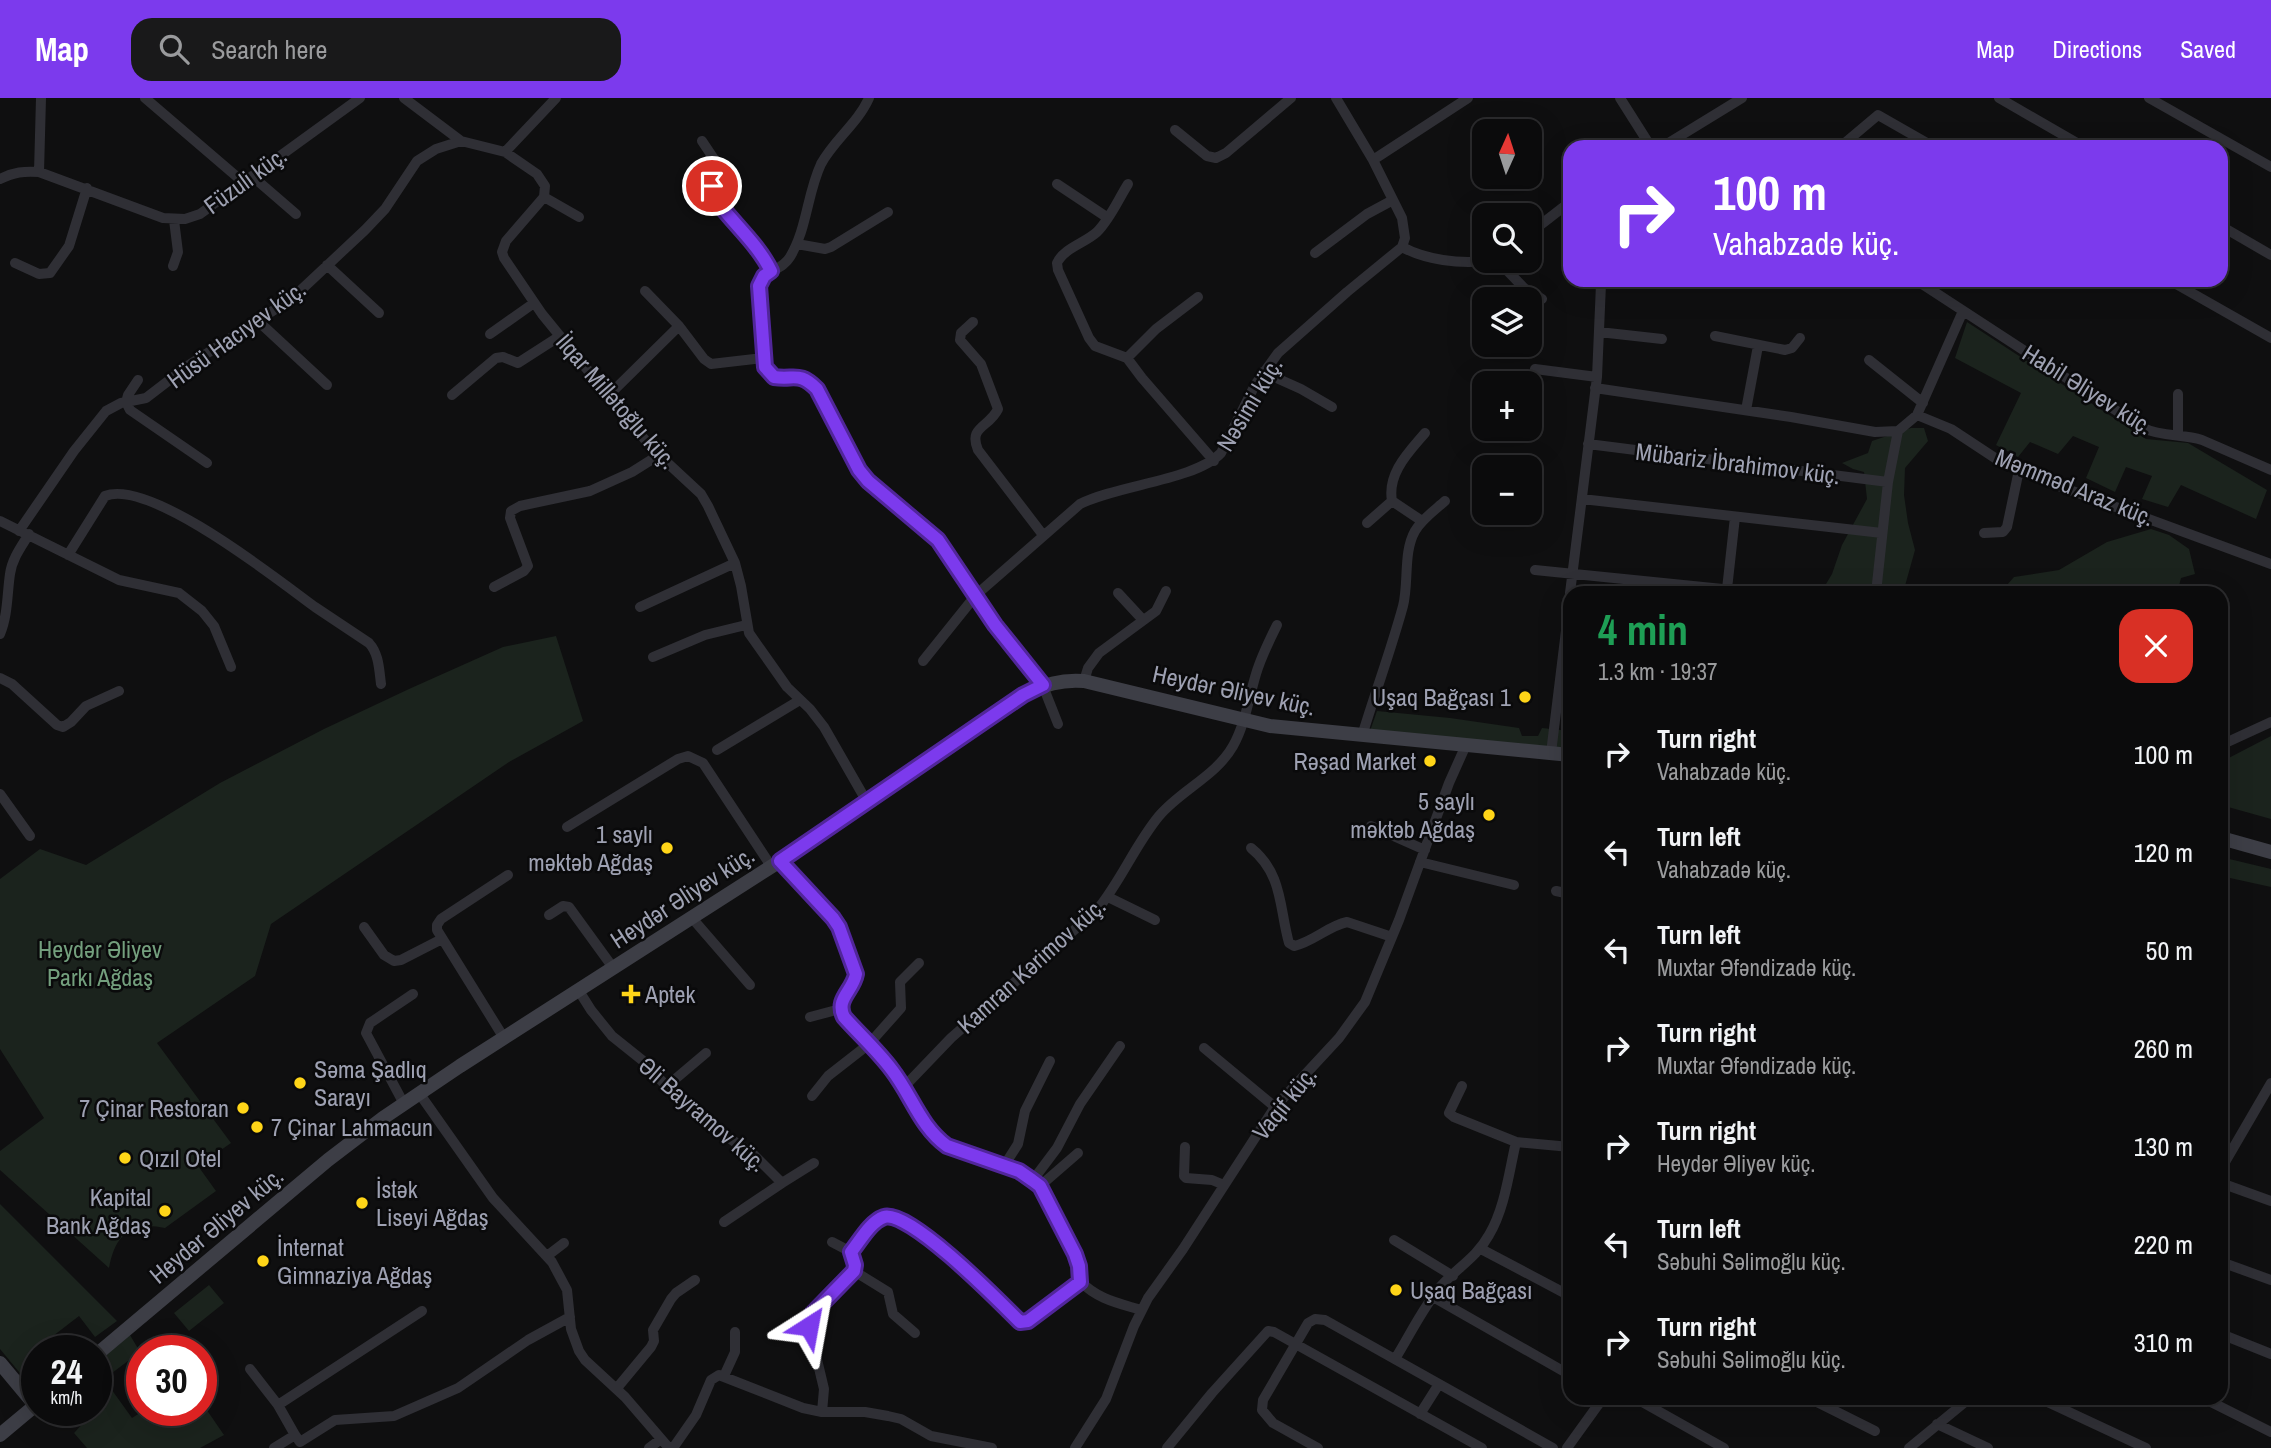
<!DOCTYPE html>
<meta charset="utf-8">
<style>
body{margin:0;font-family:"Archivo Narrow",sans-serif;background:#19191a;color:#f1f3f6;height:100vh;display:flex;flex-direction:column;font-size:26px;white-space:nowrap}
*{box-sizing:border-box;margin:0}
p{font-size:23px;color:#9a9b9d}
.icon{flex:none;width:38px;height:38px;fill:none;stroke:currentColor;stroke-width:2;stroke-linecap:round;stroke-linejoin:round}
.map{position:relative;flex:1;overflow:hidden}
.side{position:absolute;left:1563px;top:488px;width:665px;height:819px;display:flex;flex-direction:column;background:#0b0b0c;border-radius:21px;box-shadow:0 7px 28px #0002,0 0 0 2px #2b2b2d}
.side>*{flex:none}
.banner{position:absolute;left:1563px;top:42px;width:665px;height:147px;border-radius:21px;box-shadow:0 7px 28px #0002,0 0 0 2px #2b2b2d;background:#7c3aed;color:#fff;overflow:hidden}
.needle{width:46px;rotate:3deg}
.buttons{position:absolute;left:1472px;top:21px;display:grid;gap:14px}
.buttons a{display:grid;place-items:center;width:70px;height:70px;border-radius:14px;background:#0b0b0c;box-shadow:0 7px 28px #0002,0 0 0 2px #2b2b2d;font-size:35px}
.speed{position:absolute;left:21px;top:1237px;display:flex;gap:14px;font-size:35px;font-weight:700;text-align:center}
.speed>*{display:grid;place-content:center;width:91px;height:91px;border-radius:50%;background:#0b0b0c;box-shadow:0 7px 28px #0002,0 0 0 2px #2b2b2d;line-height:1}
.speed small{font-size:18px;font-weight:400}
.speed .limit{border:10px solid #d22;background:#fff;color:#111}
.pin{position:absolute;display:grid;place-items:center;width:60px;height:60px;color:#fff;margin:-30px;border:4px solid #fff;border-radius:50%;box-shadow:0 2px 7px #0007}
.me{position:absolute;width:77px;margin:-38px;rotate:34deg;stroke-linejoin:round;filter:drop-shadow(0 0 5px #0008)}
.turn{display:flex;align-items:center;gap:24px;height:147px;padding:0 35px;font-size:32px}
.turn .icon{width:91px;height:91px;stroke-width:2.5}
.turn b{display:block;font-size:49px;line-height:60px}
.round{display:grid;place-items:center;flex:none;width:74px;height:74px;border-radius:21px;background:#19191a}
.overview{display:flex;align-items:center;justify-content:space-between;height:119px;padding:0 35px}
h1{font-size:42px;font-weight:800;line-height:52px;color:#1e9e55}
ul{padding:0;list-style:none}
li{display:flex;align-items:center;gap:21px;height:98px;padding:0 35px}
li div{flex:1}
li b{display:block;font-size:26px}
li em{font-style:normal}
header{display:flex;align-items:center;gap:42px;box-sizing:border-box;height:98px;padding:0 35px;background:#7c3aed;color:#fff}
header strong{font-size:33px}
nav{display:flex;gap:38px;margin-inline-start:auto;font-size:24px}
.search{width:490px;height:63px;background:#19191a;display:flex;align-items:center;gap:18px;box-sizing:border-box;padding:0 24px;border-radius:21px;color:#9a9b9d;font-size:26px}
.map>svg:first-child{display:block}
.green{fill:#1b231d}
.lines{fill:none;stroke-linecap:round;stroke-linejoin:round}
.street{stroke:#2f2f35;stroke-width:10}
.secondary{stroke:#3d3e46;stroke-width:14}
.route-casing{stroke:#51269a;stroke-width:18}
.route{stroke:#7c3aed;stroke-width:12}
.poi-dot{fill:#ffd518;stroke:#0a0a0b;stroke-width:2.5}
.labels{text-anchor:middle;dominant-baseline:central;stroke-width:5;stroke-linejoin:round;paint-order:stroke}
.street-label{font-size:24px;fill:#9ea1b2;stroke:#0a0a0b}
.poi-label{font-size:24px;fill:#9ea1b2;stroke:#0a0a0b;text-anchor:start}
.park-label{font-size:24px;fill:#739f7d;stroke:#0a0a0b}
</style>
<header>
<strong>Map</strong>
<div class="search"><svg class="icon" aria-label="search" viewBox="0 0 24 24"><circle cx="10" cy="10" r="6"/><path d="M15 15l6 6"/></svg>Search here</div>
<nav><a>Map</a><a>Directions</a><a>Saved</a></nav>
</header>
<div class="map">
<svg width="2271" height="1350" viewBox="0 0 2271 1350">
<rect width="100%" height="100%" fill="#0f0f10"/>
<!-- green -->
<path class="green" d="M1967,224l179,117 42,4 79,47 -11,29 -75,-34 -13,22 -26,-8 10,-23 -26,-9 -11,25 -29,-14 13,-31 -26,-11 -15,18 -28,-12 -12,15 -22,-12 25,-52 -66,-35z
M1911,330h13l4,13 -23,27 -1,27 4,28 7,27 -12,43h-86l6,-4 9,-15 10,-29 25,-46 -3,-27 -11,-3 -11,-6 26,-10 4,-12z
M2151,431l18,6 20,14 6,25 -14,4 -4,15h-177l14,-16 45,-7 48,-28z
M556,538l27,85 -74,41 -238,162 -16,52 -98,67 74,100 -33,23 18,25 -51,37c-34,-8 -50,7 -56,40l-109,-98v-19l44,-33 -44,-69v-170l40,-30 46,16 134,-82 104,-54 85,-40 94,-42z
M1377,613l73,7 69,10 3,8h16l4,-8 28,3v18l-200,-18z
M2271,638v83l-50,-14v-43z
M2221,759l50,12v18l-50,-11z
M0,1106l117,117 -22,16 -16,-21 -39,30 4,5h-7v37l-3,2 -34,-41z
M209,1187l15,18 -35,28 -15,-18z
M130,1237l10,17 -36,27 28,39 11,-7h10l9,12 25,-12 14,-1 1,-7 22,32 -24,13h-113l-13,-15 13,-14 -6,-8 15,-1v-47z"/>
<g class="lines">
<!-- street -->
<path class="street" d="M145,0l98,84
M404,0l57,43 44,11 32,22 8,12 -1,11 -38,44 -4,11 2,6 38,56 97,119 20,22 42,39 7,12 27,57 6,23 8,47 38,54 23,22 14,18 43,75
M869,0c-11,25 -35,42 -48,66 -14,30 -14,65 -31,93 -7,12 -21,13 -29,23l1,71 3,16 9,10c21,2 25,-6 43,12l42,81 9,11 70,59 57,85 48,61 15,38
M1336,0l37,62 29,58 3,20 -3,9
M1620,0l31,49
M1999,0l85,49
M2149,0l122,69
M1175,32l32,26 9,2 10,-5 65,-55
M702,43l20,30c-2,9 -10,12 -11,22 18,27 46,49 60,78
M1662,49l80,-49
M1840,49l38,-32 56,32
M505,54l51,-54
M1373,62l95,-62
M39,74l2,-74
M252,78l44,38
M0,81c14,-7 24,-8 39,-7l124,46 22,1 15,-5 160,-116
M1057,86l51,34
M1128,86c-10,16 -18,35 -31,48 -12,11 -33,16 -40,31l1,7 31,68 6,8 32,12 15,20 72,83
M544,99l35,20
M2221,128l50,29
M1530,135l40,-31
M797,146l28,5 6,-2 57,-35
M1402,149c24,13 57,17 84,14
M1315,155l52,-39 26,-14
M1498,163l26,27 18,11
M15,165l24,11 11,-1 19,-27 18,-58
M327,167l52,48
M173,168l5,-14 -4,-32
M1916,182l227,148c19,9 40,6 59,12l69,30
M2169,182l102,58
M645,193l34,35
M258,223l69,64
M973,224l-12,11 -1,7 21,24 17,45c-9,19 -30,17 -20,41l65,85
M1599,234l63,7
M490,236l44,-31
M1715,238l70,14 7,-2 8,-10
M1127,260l29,-29 42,-32
M1869,262l54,43
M1535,271l62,8
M1263,274l38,17 31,18
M138,282l-10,15 -2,7 4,8 77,53
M1595,290l196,29 84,15 23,-1 19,-16 34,14 47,31 39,18 234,86
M452,297l44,-37 7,-1 15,6 42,-27
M609,297l70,-69 25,33 7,5 52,-6
M1746,312l12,-64
M1917,317l46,-104
M2178,337v-41
M1588,346l300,38
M1582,401l300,34
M0,423l119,59 60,13 23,18 12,15 17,41
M1422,423l-30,-20c-5,-28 17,-49 33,-68
M1367,425l25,-22
M19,433l55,-80 32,-40 15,-8 25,-5 43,-33 85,-55 27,-20 64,-60 20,-21 32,-48 19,-12 25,-8
M1984,435l19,-1 4,-5 12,-57
M68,457l37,-59c45,-18 173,84 210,111 18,12 36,24 54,36 10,11 10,26 12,41
M1535,472l227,23
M494,489l30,-16 4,-5 -18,-48 1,-7 9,-5 70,-15 42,-19 27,-17
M1727,491l8,-72
M1118,495l25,27
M1570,495l27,-216 4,-93
M1876,495l12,-111 10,-51
M640,509l95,-44
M0,536c8,-19 7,-40 10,-60 2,-15 11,-27 19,-40
M653,559l52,-22 41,-10
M923,563l53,-66 104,-91c37,-19 116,-24 141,-51l34,-68 23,-32 69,-61 55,-45
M0,580l12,6 45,41 6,2 8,-5 15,-16 33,-15
M1084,583l4,-13 11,-15 57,-42 10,-20
M1362,638c13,-43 29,-86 41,-130 6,-23 0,-54 12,-75 7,-12 20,-21 30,-30
M2221,647l50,-23
M717,652l83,-50
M1551,655l19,-155
M0,696l30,42
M1371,728l54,24
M567,729l111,-68 10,-3 15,7 68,103
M1251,750c32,26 28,59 38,95l5,3c19,-4 34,-20 53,-24l45,15
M780,763l53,57 6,9 17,47c-2,13 -14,22 -16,35l4,8 50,55 33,56 13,12 7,6 72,25 21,15c15,30 38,62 40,95 17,18 38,22 61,29
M1420,764l94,23
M1556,793l14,3
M1108,799l47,23
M549,817l14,-9 6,1 45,62
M692,820l58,67
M364,829l20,28 10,6 7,-1 41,-21
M579,893l12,19 21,26 30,24 30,32 38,33 44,30 28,28 -58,39
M810,919l30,-8
M504,940l-67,-108v-5l4,-6 67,-44
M1204,950l71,59
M667,988l39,-33
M1462,988l-13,27 5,4 62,25
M903,990l48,-50 146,-128c24,-29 38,-65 62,-94 22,-26 57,-40 74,-70 12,-21 16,-49 23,-72 5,-17 13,-33 21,-49
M419,995l74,105 59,64 15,28 4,39 8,22 6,9 40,37 44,51
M812,998l16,-20 41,-32 32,-36 -1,-26 19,-19
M404,1006l-38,-71 4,-10 43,-29
M1185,1049l-1,29 2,2 26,2 12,5
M1004,1068l14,-22 7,-33 25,-50
M2221,1071l50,-86
M1033,1082l24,-32 23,-44 40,-58
M782,1085l32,-20
M2221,1085l50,18
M1040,1088l38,-33
M1394,1142l59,36
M832,1144l19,10
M1481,1151l89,47
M547,1158l17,-13
M2221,1164l50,18
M854,1173l34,21 5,22 22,19
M1433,1199l137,78
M2221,1236l50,20
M1395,1261c15,-24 28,-52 46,-73 16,-18 36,-29 48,-51 16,-27 20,-63 27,-93l54,5
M250,1271l28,36
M724,1278l11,-24v-20
M617,1290l34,-41 3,-6 -1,-11 18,-31 5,-6 19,-13
M1635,1300l89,50
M1809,1300l66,33
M2039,1300l107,50
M2203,1300l68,34
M822,1314h43l23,4 13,3 30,17 61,12
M1420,1316l19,-30
M1937,1326l51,24
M295,1337l-17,-30 144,-94
M274,1350l21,-13 5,7 35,-22 59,-4 64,-28 70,-48 42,-23
M649,1350l12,-9
M673,1350l23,-33 15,-35 8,-5 84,33 19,4 2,-23 -15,-63v-7l45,-48 1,-6 -4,-13 30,-34c30,-10 116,82 139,104l8,-1 52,-40
M1075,1350l31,-49 28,-73 14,-28 35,-49 92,-142 64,-69 26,-36 34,-82 50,-137 17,-38
M1167,1350l45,-55 56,-62 6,1 208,116
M1318,1350l-45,-25 -11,-13 1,-10 45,-77 7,-4 10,1 228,128
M1567,1350l36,-50
M1909,1350l61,-50"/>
<!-- secondary -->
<path class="secondary" d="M2221,740l50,14
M96,1257l232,-195 55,-42 77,-52 320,-205 243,-166c21,-10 38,-16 61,-14l186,45 300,29
M0,1265l35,42
M0,1337l37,-31"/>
</g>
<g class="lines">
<defs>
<path id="route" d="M712,88l-1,7c18,27 46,49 60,78l-7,5 -5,10 6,81 9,10c21,3 25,-6 43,12l42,81 9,11 70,59 57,85 48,60 -20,10 -243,166 53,57 6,9 17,47c-3,17 -21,25 -12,43 16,18 34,34 48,53 20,26 28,56 55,76l72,25 13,9 8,6 35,68 4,12 1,16 -52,39 -8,1c-20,-20 -111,-113 -136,-105 -14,5 -24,24 -33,35l4,13 -1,6 -42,43 -3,12"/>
</defs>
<!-- route casing -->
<use href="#route" class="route-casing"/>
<!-- route -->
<use href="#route" class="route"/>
</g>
<!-- markers -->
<g class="poi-dot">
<circle cx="1525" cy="599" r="7"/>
<circle cx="1430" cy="663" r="7"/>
<circle cx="1489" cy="717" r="7"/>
<circle cx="667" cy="750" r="7"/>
<path d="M627.5 885.5h7v7h7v7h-7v7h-7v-7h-7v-7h7z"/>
<circle cx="300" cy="985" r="7"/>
<circle cx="243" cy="1010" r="7"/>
<circle cx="257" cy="1029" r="7"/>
<circle cx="125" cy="1060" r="7"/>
<circle cx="362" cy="1105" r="7"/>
<circle cx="165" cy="1113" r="7"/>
<circle cx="263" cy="1163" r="7"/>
<circle cx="1396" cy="1192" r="7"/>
</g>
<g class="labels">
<!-- street labels -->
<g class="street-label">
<text transform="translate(245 82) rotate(-36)">Füzuli küç.</text>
<text transform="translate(236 236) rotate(-36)">Hüsü Hacıyev küç.</text>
<text transform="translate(2088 291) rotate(32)">Habil Əliyev küç.</text>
<text transform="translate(617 303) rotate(49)">İlqar Millətoğlu küç.</text>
<text transform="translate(1249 306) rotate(-59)">Nəsimi küç.</text>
<text transform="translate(1738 365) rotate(7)">Mübariz İbrahimov küç.</text>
<text transform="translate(2075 389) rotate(22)">Məmməd Araz küç.</text>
<text transform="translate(1234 592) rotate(12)">Heydər Əliyev küç.</text>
<text transform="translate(682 799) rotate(-33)">Heydər Əliyev küç.</text>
<text transform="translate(1031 867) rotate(-42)">Kamran Kərimov küç.</text>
<text transform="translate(1284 1005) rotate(-51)">Vaqif küç.</text>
<text transform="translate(703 1016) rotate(41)">Əli Bayramov küç.</text>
<text transform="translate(216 1127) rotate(-40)">Heydər Əliyev küç.</text>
</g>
<!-- poi labels -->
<g class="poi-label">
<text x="1511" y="599" text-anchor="end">Uşaq Bağçası 1</text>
<text x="1416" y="663" text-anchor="end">Rəşad Market</text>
<text x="1475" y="703" text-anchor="end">5 saylı<tspan x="1475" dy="28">məktəb Ağdaş</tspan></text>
<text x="653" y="736" text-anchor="end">1 saylı<tspan x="653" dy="28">məktəb Ağdaş</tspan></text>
<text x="645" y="896">Aptek</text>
<text x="314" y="971">Səma Şadlıq<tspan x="314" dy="28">Sarayı</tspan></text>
<text x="229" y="1010" text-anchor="end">7 Çinar Restoran</text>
<text x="271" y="1029">7 Çinar Lahmacun</text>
<text x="139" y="1060">Qızıl Otel</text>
<text x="376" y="1091">İstək<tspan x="376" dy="28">Liseyi Ağdaş</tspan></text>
<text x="151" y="1099" text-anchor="end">Kapital<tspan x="151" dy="28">Bank Ağdaş</tspan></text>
<text x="277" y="1149">İnternat<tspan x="277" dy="28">Gimnaziya Ağdaş</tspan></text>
<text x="1410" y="1192">Uşaq Bağçası</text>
</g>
<!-- park labels -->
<g class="park-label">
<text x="100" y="851">Heydər Əliyev<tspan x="100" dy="28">Parkı Ağdaş</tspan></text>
</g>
</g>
</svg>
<div class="buttons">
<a><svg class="needle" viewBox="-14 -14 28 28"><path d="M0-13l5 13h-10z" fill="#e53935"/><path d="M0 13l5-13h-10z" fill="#9a9b9d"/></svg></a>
<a><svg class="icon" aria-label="search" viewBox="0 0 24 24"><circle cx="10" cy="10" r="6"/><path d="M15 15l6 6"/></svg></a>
<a><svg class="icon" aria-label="layers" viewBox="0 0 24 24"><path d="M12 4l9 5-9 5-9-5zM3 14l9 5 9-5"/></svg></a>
<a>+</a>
<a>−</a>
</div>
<div class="speed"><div>24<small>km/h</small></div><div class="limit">30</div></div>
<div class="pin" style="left:712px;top:88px;background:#d93025"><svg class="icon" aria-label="arrive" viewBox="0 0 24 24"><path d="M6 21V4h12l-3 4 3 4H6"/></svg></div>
<svg class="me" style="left:809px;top:1228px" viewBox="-20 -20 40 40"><path d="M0-17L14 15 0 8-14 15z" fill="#7c3aed" stroke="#fff" stroke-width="4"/></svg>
<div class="banner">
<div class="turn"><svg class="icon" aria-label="right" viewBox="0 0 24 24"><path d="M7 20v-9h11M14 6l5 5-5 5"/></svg><div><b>100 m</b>Vahabzadə küç.</div></div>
</div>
<section class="side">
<div class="overview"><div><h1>4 min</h1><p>1.3 km · 19:37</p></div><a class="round" style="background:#d93025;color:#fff"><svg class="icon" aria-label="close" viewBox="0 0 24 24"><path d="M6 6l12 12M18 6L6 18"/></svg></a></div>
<ul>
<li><svg class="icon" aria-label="right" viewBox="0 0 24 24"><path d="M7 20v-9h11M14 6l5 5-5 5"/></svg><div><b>Turn right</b><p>Vahabzadə küç.</p></div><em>100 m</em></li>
<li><svg class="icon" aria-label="left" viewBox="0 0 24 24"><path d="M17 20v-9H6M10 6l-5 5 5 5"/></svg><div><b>Turn left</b><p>Vahabzadə küç.</p></div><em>120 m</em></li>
<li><svg class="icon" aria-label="left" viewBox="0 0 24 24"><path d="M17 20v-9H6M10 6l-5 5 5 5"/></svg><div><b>Turn left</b><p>Muxtar Əfəndizadə küç.</p></div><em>50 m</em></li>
<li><svg class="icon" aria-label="right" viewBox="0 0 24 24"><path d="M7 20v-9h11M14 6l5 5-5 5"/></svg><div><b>Turn right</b><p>Muxtar Əfəndizadə küç.</p></div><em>260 m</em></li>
<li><svg class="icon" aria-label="right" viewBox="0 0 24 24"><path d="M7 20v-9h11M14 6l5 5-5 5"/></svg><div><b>Turn right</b><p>Heydər Əliyev küç.</p></div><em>130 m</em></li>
<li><svg class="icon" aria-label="left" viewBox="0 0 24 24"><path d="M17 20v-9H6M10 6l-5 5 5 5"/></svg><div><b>Turn left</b><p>Səbuhi Səlimoğlu küç.</p></div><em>220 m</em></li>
<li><svg class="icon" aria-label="right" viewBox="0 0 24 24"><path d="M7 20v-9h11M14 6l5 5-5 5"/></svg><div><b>Turn right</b><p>Səbuhi Səlimoğlu küç.</p></div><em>310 m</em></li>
</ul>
</section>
</div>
